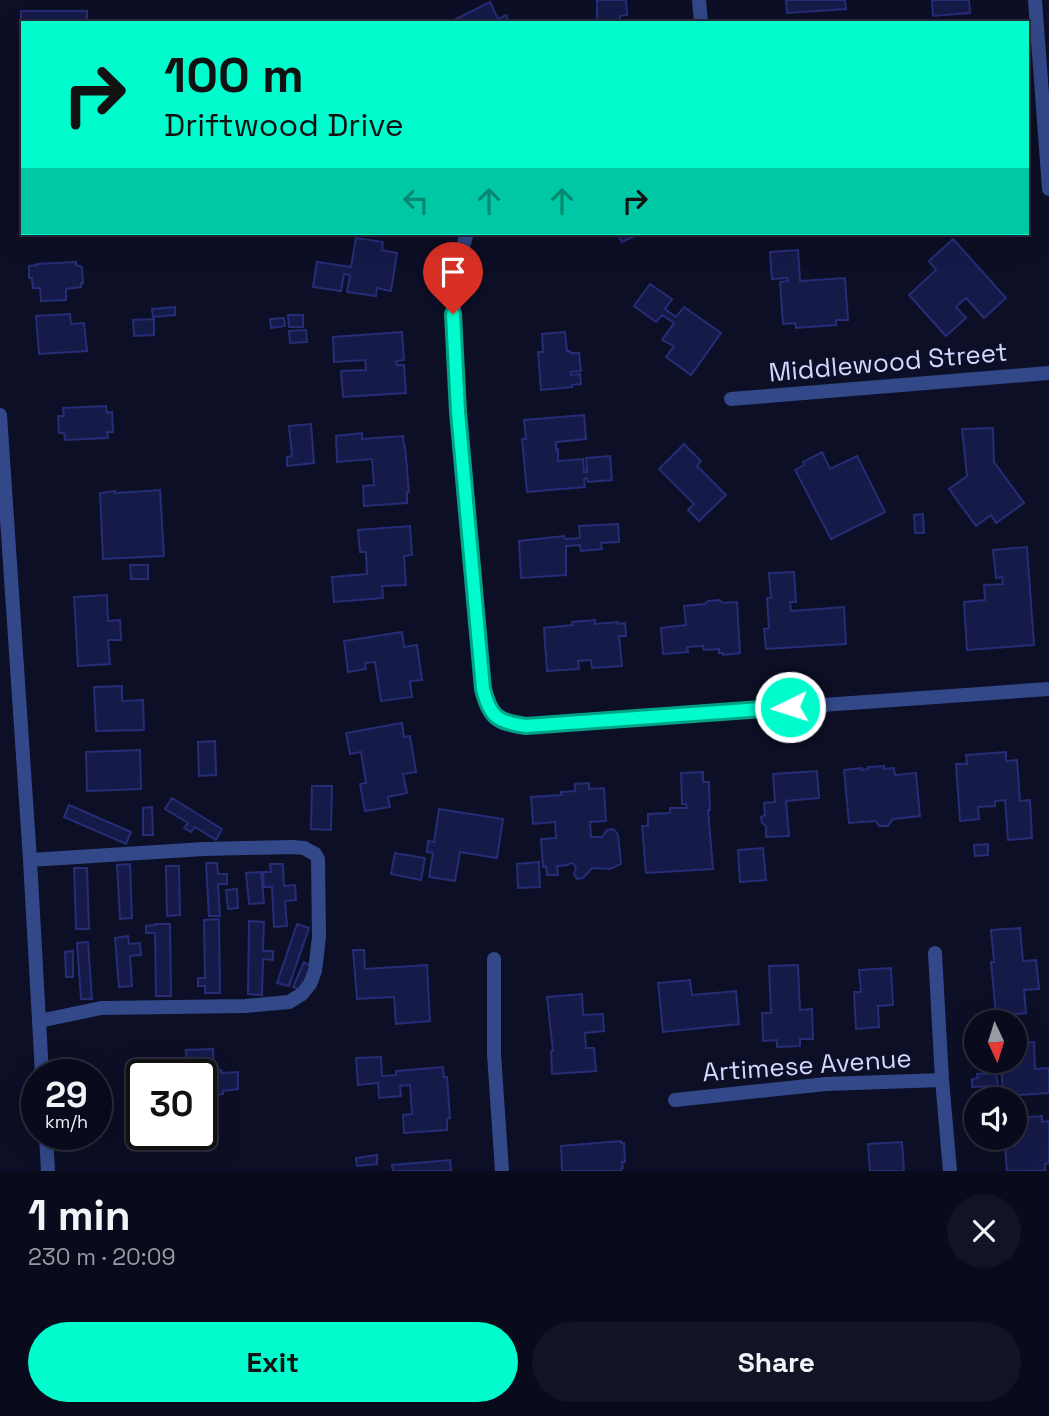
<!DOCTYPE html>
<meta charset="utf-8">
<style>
body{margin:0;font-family:"Space Grotesk",sans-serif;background:#121425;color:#f1f3f6;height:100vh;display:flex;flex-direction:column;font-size:26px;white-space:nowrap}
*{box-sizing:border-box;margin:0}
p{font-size:23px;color:#999ba3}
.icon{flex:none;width:38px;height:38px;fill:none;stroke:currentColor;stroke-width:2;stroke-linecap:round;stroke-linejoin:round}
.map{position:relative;height:1171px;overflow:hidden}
.panel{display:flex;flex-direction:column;background:#090b1c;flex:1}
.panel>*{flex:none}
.guide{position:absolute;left:21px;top:21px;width:1008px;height:214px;border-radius:0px;box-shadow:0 7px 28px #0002,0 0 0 2px #292b3b;background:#00fbcd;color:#111;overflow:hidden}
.needle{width:46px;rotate:176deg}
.tools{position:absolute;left:964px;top:1010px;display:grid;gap:14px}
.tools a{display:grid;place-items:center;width:63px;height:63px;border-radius:50%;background:#090b1c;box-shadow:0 7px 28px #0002,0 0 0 2px #292b3b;font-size:35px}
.speed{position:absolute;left:21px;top:1059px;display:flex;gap:14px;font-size:35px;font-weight:700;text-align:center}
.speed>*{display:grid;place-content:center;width:91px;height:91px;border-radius:50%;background:#090b1c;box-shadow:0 7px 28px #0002,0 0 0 2px #292b3b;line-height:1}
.speed small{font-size:18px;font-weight:400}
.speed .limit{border:4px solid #111;border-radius:10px;background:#fff;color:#111}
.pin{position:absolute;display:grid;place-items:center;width:60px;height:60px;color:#fff;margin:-72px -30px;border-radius:50% 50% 50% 0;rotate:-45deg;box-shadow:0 0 7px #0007}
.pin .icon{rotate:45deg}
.me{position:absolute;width:77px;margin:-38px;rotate:266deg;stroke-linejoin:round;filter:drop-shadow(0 0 5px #0008)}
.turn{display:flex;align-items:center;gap:24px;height:147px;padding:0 28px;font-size:32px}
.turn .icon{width:91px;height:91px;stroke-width:2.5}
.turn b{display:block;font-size:49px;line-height:60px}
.lanes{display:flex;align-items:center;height:66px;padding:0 28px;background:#0003;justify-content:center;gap:35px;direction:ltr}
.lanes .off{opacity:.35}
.round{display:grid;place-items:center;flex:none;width:74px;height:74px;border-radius:37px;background:#121425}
.overview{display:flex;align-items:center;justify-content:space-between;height:119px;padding:0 28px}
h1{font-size:42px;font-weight:800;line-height:52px}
.primary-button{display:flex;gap:14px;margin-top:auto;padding:14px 28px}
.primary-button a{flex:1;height:80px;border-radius:42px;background:#00fbcd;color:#111;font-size:28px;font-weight:800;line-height:80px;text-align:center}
.primary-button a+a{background:#121425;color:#f1f3f6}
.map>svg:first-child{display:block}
.building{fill:#161a48;stroke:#262d77;stroke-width:2}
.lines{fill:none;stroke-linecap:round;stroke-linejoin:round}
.street{stroke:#324889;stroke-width:14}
.route-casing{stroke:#00a385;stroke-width:18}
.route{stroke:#00fbcd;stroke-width:12}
.labels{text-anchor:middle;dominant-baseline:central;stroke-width:7;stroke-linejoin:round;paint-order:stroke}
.street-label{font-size:26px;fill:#d0d9ff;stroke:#0c0f25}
</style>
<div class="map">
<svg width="1049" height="1171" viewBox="0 0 1049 1171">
<rect width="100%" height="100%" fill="#0c0f25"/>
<!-- building -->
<path class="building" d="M597,0h29l1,15 -7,1v7h-23z
M786,0h59l1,9 -59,4z
M932,0h37l1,13 -37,3z
M490,2l8,17 8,-4 4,8h-62z
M21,11h66v12h-64v16h-2z
M617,233h24l-19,9z
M356,238l27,4 -1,8 15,3 -6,38 -14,-3 -1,8 -29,-4 3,-17 -6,-1 -3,17 -28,-4 4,-25 34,5z
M953,239l53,59 -22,20 -18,-20 -10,9 10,11 -20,18 -37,-41 27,-25 -7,-9z
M798,250l2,31 45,-3 3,42h-12v5l-40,3 -1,-5 -12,1 -3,-42 8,-1 -1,-3 -15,1 -2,-27z
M76,262v3l6,2 1,16h-2v4l-15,2v11l-25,1 -1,-13h-7l-1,-10h-3v-12l8,-1v-1z
M650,284l22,15 -7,10 11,8 8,-10 37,26 -30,42 -25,-18 8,-11 -12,-6 12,-17 -12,-8 -6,7 -22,-16z
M175,307v8l-22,2 -1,-8z
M70,314l1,10 13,-1 3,28 -48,3 -3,-38z
M288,315h15v12h-14z
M284,318l1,8 -14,2 -1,-9z
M154,319v16l-20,1 -1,-16z
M306,330l1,12 -17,1 -1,-12z
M402,332l2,28 -8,1 1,4h7l2,28 -63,4 -2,-26 25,-1 -1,-10 -31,2 -1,-25z
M565,332l2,19h3v2h9l2,18 -10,1v3l9,-1 1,10 -9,1v2l-31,3 -3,-38h5l-1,-18z
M106,406l1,7 5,-1 1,20h-6l1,6 -43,2 -1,-7h-5l-1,-17h6l-1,-8z
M584,415l2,24 -30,3v8l2,-1v12l25,-2 1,13h3l-1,-14 24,-2 2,24 -24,2 -1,-4 -3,1 1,8 -58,5 -5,-53h4l-2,-19z
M311,424l3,39 -27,3v-9l5,-1 -3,-30z
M993,428l1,34 30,41 -28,20 -5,-8 -15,11 -27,-37 18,-13 -5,-47z
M362,433v6l41,-3 1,10h1l4,46h-2v11l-43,3 -1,-20 11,-1 -2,-26 -35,3 -1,-26z
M684,444l17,17 -4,5 29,29 -27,26 -11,-11 6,-6 -35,-35z
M822,452l8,17 27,-13 28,56 -54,27 -36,-69 9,-5 -1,-3z
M160,490l4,66 -61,3 -3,-66 15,-2v2z
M923,514l1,19h-9l-1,-18z
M618,524l1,18 -18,1 1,6 -21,2 -1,-6 -14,1v29l-45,3 -2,-37 45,-5 1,3 15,-1 -1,-12z
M410,526l2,29 -8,1 2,29 -24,1 1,12 -49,4 -2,-25 35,-3 -1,-22h-6l-2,-22z
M1027,547l7,98 -67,5 -3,-48 21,-2 -1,-15 19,-1 -1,-7 -6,1 -3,-28z
M130,565h18v14h-17z
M794,572l2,30h-6l1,9 53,-4 2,37 -80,5 -2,-20 5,-1 -2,-30h4l-2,-25z
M107,595l1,26 12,-1 1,20h-13l2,24 -32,2 -4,-69z
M719,600l4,3 14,-1 3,51 -17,2v-2h-4v-4l-15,1 -1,-4 -16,1 1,5 -25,2 -2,-26 25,-3 -2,-19 21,-2 3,-3z
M595,620v4l23,-2v2l7,-1 1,13h-7l3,30 -30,2 -1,-8 -13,1 1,8 -32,2 -3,-43 29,-3 -1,-3z
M402,632l2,15 13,-2 5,35 -12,1 2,16 -31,4 -6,-39 -10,1 1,6 -18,3 -4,-31z
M122,686v15l21,-1 1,30 -48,1 -2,-44z
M402,723l2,14 6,-1 6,36 -13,2 4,19 -19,4 2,10 -25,4 -5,-27 6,-1 -5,-31 -11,2 -4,-21z
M215,741l1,34 -17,1 -1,-34z
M140,750l1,39 -54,2 -1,-39z
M1006,752v9l11,-1 3,41 10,-1 2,38 -24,2 -3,-40 -10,1v5l-17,1 1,12 -19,2 -4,-57h11l-1,-9z
M884,766v3l10,-1 1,7 21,-2 4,43 -27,3 -5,7h-9l-3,-5 -27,2 -5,-53 18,-2v2l6,-1v-2z
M817,771l2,27 -33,3 3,35 -23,1v-11l-4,-3 -1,-6 4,-2 -1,-12 11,-1 -2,-28z
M703,772v10h6l1,28h-2l5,59 -67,4 -4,-47h6v-12l22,-1v-5h17l-1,-4h-4l-1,-31z
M589,783v6l15,-1 2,33 -16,1 1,15h11l5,-7 6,-1 3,3 2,3 3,29 -11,5 -18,-1 -9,10 -6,1 -3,-5 2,-6 -3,-5 -5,1v1l-11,1 1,9h-11l-1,-9 -3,1 -2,-28 15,-1 -1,-16 -22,2 -2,-27 30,-2v-3l14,-1v-7z
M312,786h20l-1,44 -20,-1z
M172,798l50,31 -6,11 -21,-13 -4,5 -7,-4 4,-5 -23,-14z
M69,805l62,27 -5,12 -62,-27z
M152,807l1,28h-10v-27z
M439,809l64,10 -6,39 -37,-6 -5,29 -26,-4 4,-24 -6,-1 1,-11 6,1z
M988,844v11l-13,1 -1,-11z
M763,848l3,32 -26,2 -2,-32z
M395,853l30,5 -4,22 -30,-6z
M539,862l1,25 -22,1 -1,-24z
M206,863h11l1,11h9v10h-9l2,32h-11z
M130,864l2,54 -12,1 -3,-54z
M270,864h13l1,22 11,-1 1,15 -11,1 2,25 -13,1 -2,-40h-8l-1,-15h8z
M166,866h13l1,49 -13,1z
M74,868h13l2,61h-13z
M261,872l3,31 -15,1 -3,-31z
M237,889l1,19 -10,1 -2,-19z
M219,919l1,74h-15v-7h-7v-8h7l-1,-58z
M249,921l15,1 -1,29h10v9l-10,-1 -1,36 -14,-1z
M155,924h15l1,72h-15l-1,-63h-9v-7l9,-1z
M297,924l12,4 -20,58 -12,-3z
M1020,928l3,33 13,-1 3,29 -15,1 2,23 -30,3 -5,-54h3l-3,-32z
M128,936l1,8 11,-1 1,12 -11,1 2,30 -13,1 -4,-49z
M88,942l4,57h-11l-4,-56z
M353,950h11l1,19 62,-4 3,56 -34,3 -2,-27 -37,2z
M73,951v26h-7l-1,-25z
M304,962l7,4 -10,24 -8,-3z
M798,965l2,45 12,-1 1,30h-13v7l-23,1v-7l-14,1 -1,-28h9l-2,-47z
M891,968l2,37 -15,1 1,21 -23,2 -2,-37h7l-2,-22z
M690,980l2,15 44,-4 3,33 -76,8 -5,-49z
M582,994l1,21 20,-1 1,17 -19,2 1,15h8l2,23 -44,3 -1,-23h2l-6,-54z
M1034,1042l1,27 14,-1v25l-46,3 -2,-36h14v-16z
M213,1049l1,18 -27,1 -1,-18z
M381,1057l1,19 14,-1v-4l47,-4 1,10h3l3,41 -3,1v11l-43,3 -1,-18 9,-1 -2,-29 -10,1 1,10 -22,2 -1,-15 -20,2 -2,-27z
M165,1065l1,9h-24v60h36l1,5 -10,1v2l-37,2 -3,-77z
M221,1070l1,3 16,-1v17l-15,2v3l-13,1 -1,-24z
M996,1073l2,13 -26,1v-8l6,-1 -1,-4z
M1042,1116v6l7,-1v42l-4,1v7h-38l-2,-25 10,-1v-27z
M621,1141v2h3l1,19h-3l1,6 -2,1v2h-59l-1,-25z
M902,1142l2,29h-34l-2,-27z
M377,1155v9l-20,2 -1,-8z
M450,1160l1,11h-58l-1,-6z"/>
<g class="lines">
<!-- street -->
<path class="street" d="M699,0l2,23
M1035,0l14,189
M467,233c-24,76 -11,160 -4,238 7,72 13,145 20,218 7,28 14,33 43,37l523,-37
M731,399l318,-26
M0,415l30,445 12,214
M30,860l174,-11 89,-2 11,1 11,6 3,5 1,78 -4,34 -5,13 -8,10 -13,8 -44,4 -144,2 -62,13
M935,953l7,127 8,91
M494,959v95l8,117
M675,1100l151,-16 116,-4
M46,1134l2,37"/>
</g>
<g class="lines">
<defs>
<path id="route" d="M453,314l5,98 25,277c7,28 14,33 43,37l264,-19"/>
</defs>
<!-- route casing -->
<use href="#route" class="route-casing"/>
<!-- route -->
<use href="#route" class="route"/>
</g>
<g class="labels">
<!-- street labels -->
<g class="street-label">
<text transform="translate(888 362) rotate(-5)">Middlewood Street</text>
<text transform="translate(807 1065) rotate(-4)">Artimese Avenue</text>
</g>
</g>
</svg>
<div class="tools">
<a><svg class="needle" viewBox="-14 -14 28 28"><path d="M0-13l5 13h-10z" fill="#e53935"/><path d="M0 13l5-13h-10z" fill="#999ba3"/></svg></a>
<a><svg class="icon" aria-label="sound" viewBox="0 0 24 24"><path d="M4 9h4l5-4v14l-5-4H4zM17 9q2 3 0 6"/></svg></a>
</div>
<div class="speed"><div>29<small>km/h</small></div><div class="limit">30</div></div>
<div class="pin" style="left:453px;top:314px;background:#d93025"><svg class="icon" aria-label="arrive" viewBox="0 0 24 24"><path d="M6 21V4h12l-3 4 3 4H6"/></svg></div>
<svg class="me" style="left:790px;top:707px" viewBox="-20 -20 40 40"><circle r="17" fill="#00fbcd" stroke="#fff" stroke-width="3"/><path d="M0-11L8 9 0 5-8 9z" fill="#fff"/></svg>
<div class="guide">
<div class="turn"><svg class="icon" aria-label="right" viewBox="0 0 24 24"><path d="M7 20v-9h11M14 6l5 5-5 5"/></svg><div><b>100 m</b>Driftwood Drive</div></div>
<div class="lanes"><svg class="icon off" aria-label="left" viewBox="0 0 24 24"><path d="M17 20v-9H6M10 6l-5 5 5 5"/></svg><svg class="icon off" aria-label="ahead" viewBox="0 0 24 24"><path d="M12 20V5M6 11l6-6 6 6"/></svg><svg class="icon off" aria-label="ahead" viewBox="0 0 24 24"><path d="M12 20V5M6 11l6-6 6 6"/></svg><svg class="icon" aria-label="right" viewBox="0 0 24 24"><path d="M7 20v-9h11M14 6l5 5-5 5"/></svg></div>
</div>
</div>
<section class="panel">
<div class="overview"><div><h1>1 min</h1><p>230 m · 20:09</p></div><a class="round"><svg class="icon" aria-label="close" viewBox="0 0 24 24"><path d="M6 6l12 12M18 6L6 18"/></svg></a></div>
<div class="primary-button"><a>Exit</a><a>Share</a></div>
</section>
